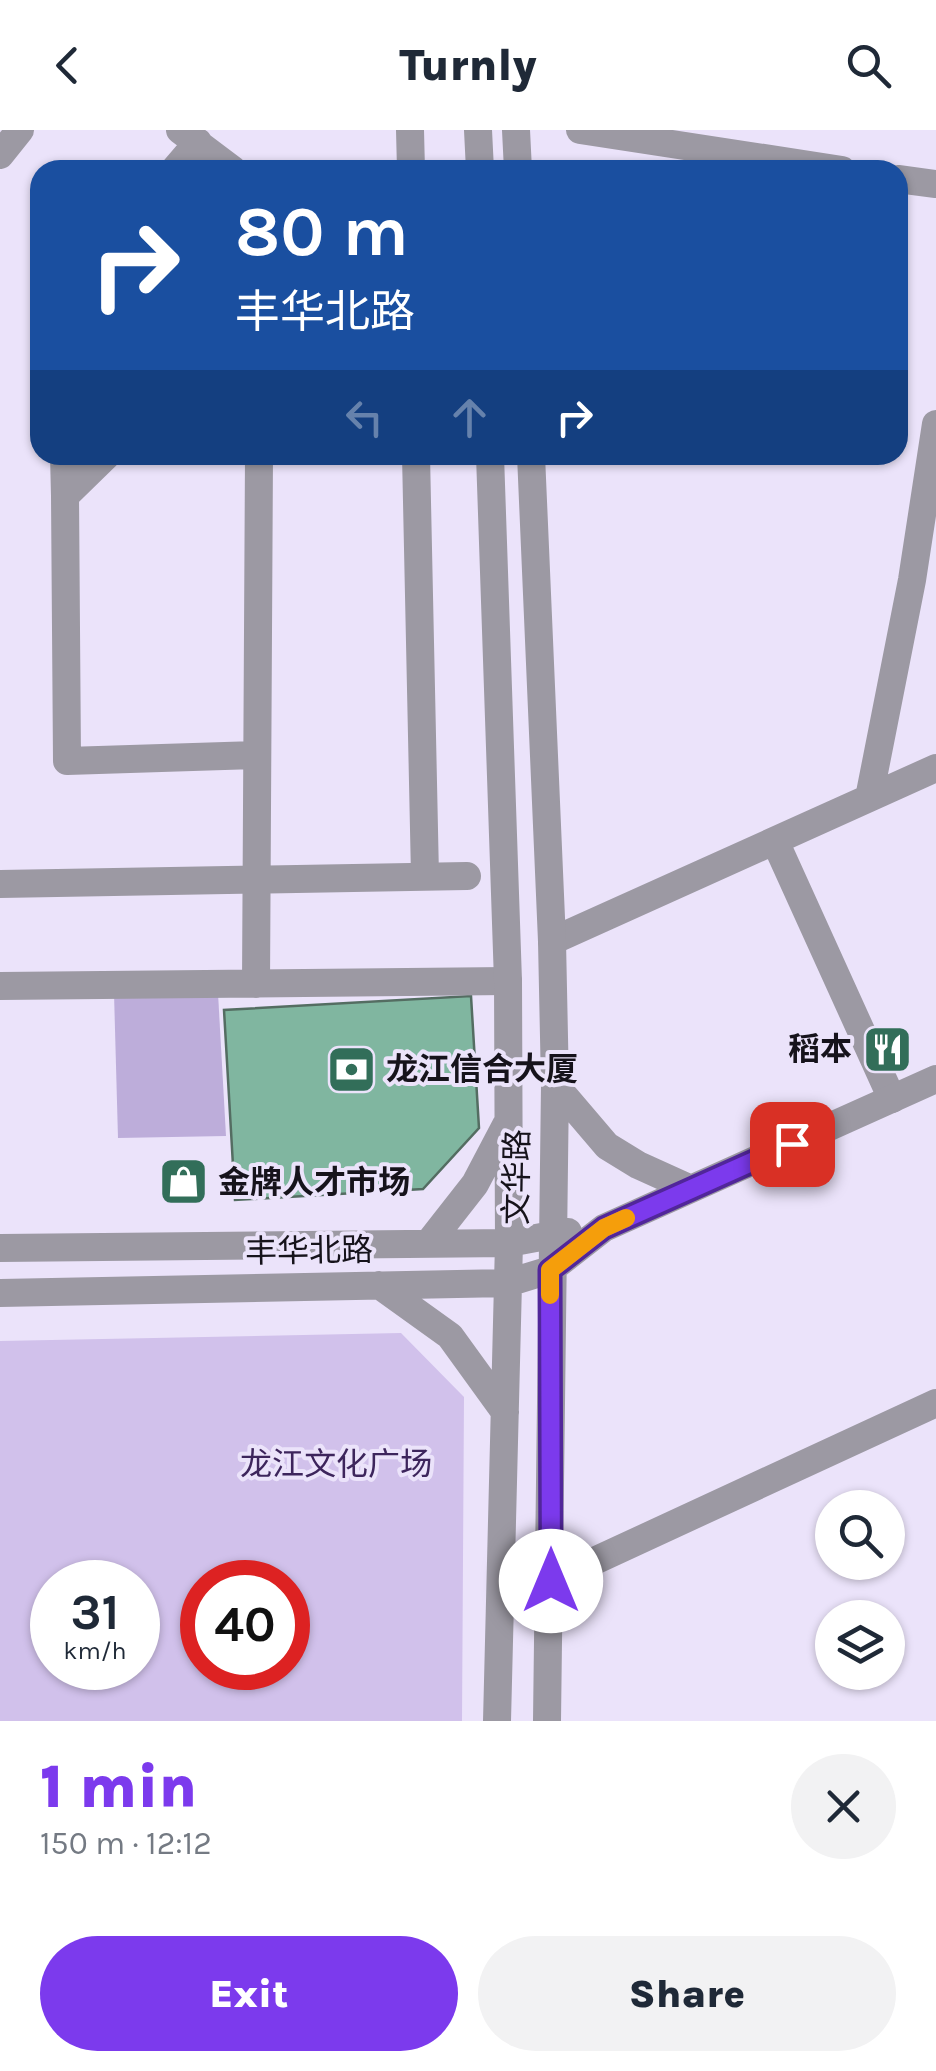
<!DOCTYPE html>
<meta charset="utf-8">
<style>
body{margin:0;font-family:Karla,"Noto Sans SC",sans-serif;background:#f2f2f3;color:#1f2937;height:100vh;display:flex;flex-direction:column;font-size:38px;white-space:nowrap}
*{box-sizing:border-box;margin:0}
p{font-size:32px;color:#747a83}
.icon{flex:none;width:55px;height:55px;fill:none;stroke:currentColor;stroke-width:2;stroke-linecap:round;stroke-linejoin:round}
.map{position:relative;height:1591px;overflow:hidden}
.details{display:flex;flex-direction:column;background:#fff;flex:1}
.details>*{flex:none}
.hud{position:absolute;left:30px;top:30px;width:878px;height:305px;border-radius:30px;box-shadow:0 2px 8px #0004;background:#1a4fa0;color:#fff;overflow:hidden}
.tools{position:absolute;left:815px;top:1360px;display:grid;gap:20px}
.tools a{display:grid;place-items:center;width:90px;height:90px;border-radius:50%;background:#fff;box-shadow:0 2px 8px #0004;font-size:50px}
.speed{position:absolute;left:30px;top:1430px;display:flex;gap:20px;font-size:50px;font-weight:700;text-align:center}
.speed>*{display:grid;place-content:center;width:130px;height:130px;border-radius:50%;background:#fff;box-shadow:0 2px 8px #0004;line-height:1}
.speed small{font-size:25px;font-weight:400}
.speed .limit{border:15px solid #d22;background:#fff;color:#111}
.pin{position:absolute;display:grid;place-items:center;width:85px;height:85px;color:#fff;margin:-42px;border-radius:20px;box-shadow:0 5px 15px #0006}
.me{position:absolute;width:110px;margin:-55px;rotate:0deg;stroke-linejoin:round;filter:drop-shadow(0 0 8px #0008)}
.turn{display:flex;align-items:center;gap:35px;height:210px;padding:0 40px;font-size:45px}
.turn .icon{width:130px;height:130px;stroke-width:2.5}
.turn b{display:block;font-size:70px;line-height:85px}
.lanes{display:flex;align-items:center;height:95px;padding:0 40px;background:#0003;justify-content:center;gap:50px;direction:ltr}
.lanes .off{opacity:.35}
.round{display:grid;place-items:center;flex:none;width:105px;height:105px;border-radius:52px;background:#f2f2f3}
.head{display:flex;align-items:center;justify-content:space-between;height:170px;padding:0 40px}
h1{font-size:60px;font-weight:800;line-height:75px;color:#7c3aed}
.primary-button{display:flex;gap:20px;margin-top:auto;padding:20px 40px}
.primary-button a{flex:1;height:115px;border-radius:60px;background:#7c3aed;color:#fff;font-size:40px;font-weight:800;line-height:115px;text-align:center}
.primary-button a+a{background:#f2f2f3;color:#1f2937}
header{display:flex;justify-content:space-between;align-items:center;height:130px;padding:0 40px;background:#fff;font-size:45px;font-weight:800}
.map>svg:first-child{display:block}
.green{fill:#d1c1eb;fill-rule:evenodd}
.forest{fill:#bdadda}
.building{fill:#80b6a0;stroke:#546d62;stroke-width:2.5}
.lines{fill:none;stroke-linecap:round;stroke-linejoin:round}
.minor{stroke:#9c99a3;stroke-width:28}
.tertiary{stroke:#9c99a3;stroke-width:28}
.route-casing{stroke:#51269a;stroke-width:25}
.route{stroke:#7c3aed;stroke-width:18}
.slow{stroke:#f59e0b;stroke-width:18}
.labels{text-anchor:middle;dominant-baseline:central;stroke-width:8;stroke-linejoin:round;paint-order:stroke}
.poi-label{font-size:32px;font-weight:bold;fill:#16131b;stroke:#ebe3fa;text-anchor:start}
.street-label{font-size:32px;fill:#16131b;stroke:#ebe3fa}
.park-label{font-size:32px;fill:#3d255c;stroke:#ebe3fa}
</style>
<header><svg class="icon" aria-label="back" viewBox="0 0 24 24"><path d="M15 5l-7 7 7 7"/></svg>Turnly<svg class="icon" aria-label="search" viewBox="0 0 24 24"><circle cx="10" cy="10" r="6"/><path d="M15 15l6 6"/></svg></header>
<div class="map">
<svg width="936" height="1591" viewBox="0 0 936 1591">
<rect width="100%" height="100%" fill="#ebe3fa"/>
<!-- green -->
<path class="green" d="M401,1203l63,64 -2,324h-462v-380zM52,1452h86v86h-86zM202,1452h86v86h-86z"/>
<!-- forest -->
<path class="forest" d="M114,863h104l8,143 -108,2z"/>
<!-- building -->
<path class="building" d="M471,866l8,132 -56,61 -188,11 -11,-190z"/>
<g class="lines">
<!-- minor -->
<path class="minor" d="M180,0l53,40
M410,0l1,40
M580,0l262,40
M0,25l20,-25
M174,40l24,-28
M898,49l38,5
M64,325l1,41
M107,325l-42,41 2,265 190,-6
M416,325l9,421
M869,668l43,-218 24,-156
M775,711l117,258
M0,754l467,-8
M552,811l384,-173
M256,854l3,-529
M0,856l508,-5
M551,1451l385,-178"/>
<!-- tertiary -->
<path class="tertiary" d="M478,0l2,40
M516,0l2,40
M490,325l18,526 1,262 -12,478
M531,325l21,486 3,144 -8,636
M555,955l52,61 31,19 53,24
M428,1114l47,-60 31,-59
M0,1118l509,-5 59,-11
M379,1155l71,51 55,76
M0,1163l508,-10 42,-13 54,-42 332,-149"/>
</g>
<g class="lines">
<defs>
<path id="route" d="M551,1451l-1,-311 54,-42 188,-84"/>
</defs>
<!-- route casing -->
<use href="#route" class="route-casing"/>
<!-- route -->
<use href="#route" class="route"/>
<!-- slow -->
<path class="slow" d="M550,1165v-25l54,-42 22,-10"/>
</g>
<!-- icons -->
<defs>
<symbol id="restaurant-square" viewBox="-11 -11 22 22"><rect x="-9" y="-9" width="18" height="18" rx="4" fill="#326e59" stroke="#ebe3fa"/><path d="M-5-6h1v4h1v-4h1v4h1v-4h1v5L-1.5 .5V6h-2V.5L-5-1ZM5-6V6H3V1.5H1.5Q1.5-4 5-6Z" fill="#fff"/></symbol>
<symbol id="bank-square" viewBox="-11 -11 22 22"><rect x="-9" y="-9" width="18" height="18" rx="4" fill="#326e59" stroke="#ebe3fa"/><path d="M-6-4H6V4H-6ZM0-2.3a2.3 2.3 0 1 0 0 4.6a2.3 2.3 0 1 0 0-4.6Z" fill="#fff"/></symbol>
<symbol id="shop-square" viewBox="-11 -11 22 22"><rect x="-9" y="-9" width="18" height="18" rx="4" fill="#326e59" stroke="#ebe3fa"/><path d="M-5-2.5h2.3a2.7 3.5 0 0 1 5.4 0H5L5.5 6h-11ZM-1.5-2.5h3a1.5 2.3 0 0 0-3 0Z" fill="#fff"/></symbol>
</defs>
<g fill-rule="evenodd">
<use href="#restaurant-square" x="860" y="892" width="55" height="55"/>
<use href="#bank-square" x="324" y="912" width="55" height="55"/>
<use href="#shop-square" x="156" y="1024" width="55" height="55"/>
</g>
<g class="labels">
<!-- poi labels -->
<g class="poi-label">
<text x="852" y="919" text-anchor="end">稻本</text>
<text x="386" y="939">龙江信合大厦</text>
<text x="218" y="1052">金牌人才市场</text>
</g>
<!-- street labels -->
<g class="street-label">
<text transform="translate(517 1047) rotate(-89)">文华路</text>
<text transform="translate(309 1121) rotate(-1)">丰华北路</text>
</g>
<!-- park labels -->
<g class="park-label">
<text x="336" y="1334">龙江文化广场</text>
</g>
</g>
</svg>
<div class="tools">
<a><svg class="icon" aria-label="search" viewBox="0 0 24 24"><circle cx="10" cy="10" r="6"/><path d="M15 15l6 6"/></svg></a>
<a><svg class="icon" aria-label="layers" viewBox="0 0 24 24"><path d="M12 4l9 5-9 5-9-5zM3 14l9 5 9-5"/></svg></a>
</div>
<div class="speed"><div>31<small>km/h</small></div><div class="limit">40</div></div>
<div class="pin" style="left:792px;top:1014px;background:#d93025"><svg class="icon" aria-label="arrive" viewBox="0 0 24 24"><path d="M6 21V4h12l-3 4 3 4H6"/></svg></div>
<svg class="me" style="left:551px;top:1451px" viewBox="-20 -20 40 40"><circle r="19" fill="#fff"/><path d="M0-13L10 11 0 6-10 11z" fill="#7c3aed"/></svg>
<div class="hud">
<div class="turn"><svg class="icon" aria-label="right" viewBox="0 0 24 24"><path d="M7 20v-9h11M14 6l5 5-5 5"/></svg><div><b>80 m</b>丰华北路</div></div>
<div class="lanes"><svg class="icon off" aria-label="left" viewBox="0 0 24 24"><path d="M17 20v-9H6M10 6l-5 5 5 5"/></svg><svg class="icon off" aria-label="ahead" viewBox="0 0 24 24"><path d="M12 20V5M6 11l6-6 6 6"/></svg><svg class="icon" aria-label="right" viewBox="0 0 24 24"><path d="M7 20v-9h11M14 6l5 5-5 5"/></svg></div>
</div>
</div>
<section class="details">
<div class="head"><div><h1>1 min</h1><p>150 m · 12:12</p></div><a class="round"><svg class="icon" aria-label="close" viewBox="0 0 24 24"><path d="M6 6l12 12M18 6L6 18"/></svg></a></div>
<div class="primary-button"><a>Exit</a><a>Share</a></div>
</section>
